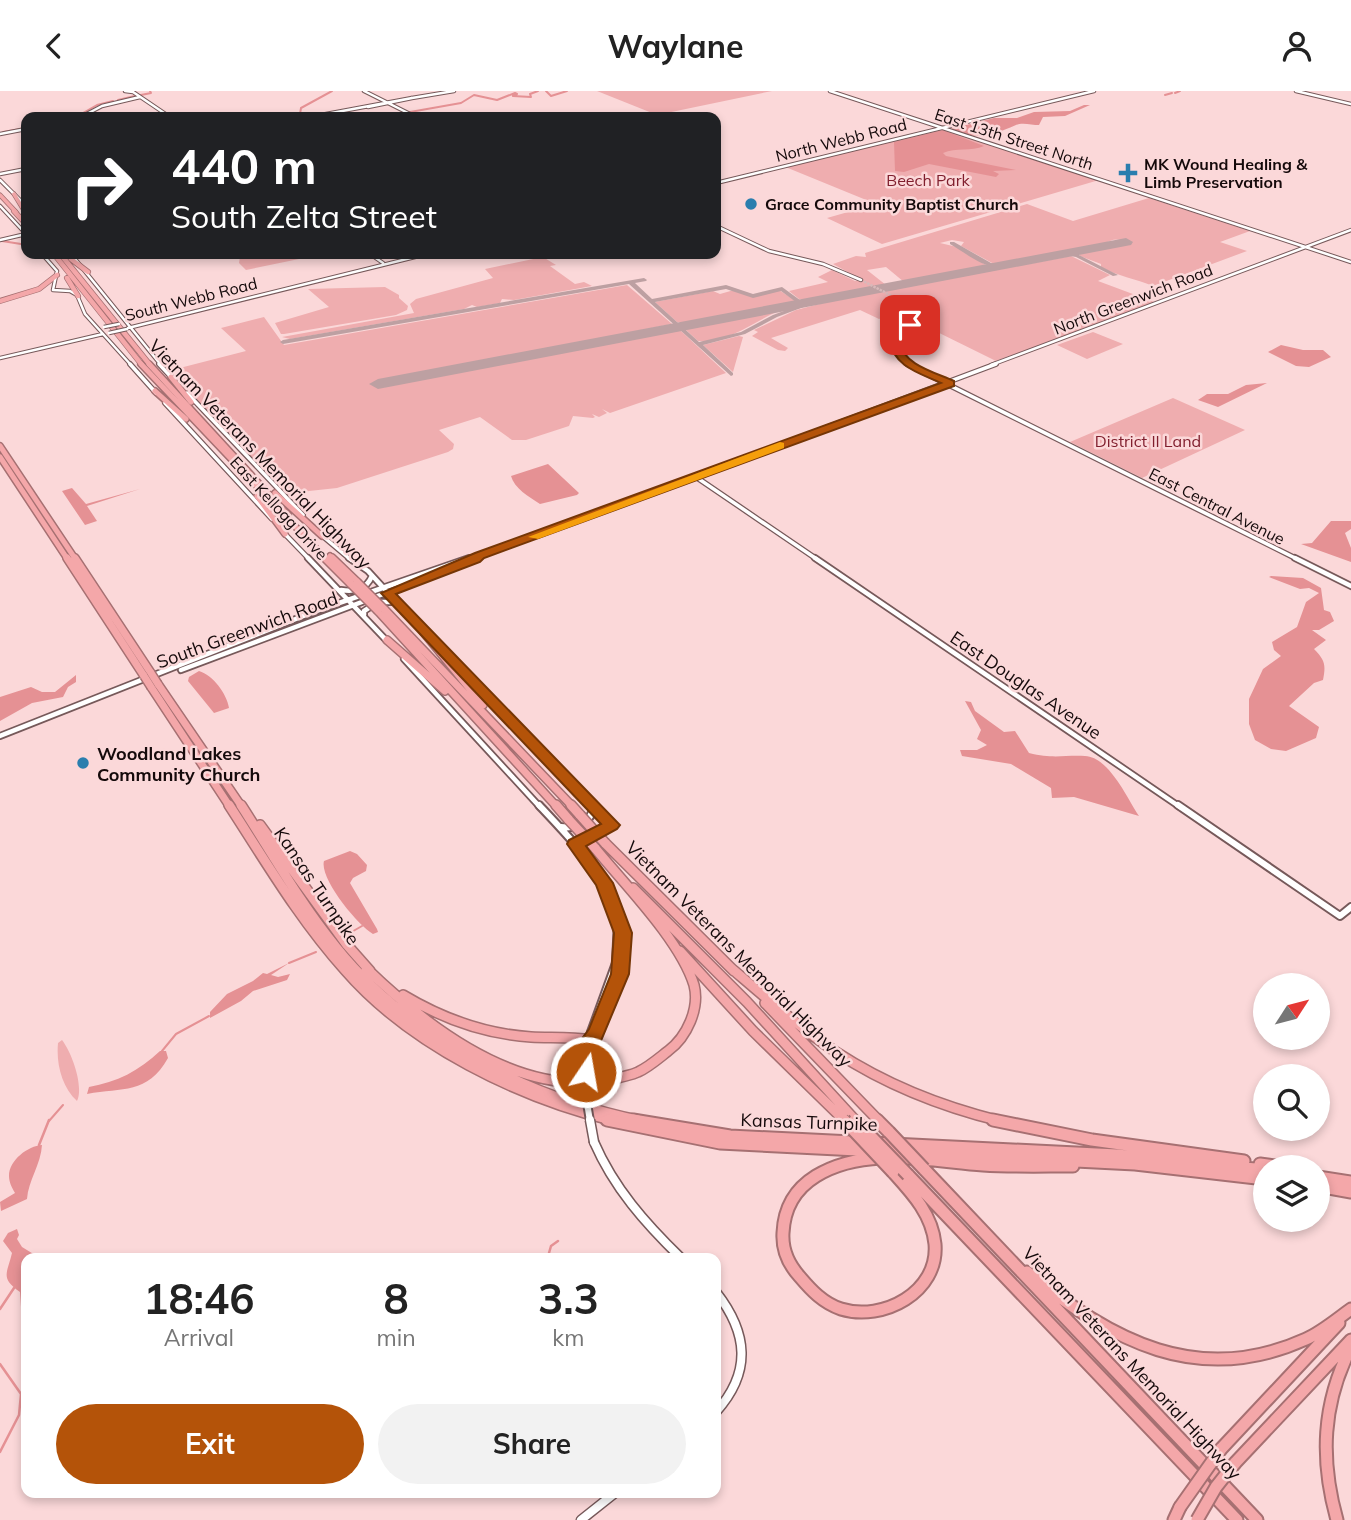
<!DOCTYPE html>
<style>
body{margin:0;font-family:Mulish,sans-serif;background:#f2f2f2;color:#222;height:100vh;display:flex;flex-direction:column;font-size:26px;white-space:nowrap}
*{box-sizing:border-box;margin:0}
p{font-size:23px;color:#767676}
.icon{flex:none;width:38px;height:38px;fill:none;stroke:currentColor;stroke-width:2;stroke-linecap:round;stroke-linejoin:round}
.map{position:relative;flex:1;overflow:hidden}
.sheet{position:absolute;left:21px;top:1162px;width:700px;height:245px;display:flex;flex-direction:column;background:#fff;border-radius:14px;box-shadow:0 4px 10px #0003}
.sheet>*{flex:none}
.banner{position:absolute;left:21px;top:21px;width:700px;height:147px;border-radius:14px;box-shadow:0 4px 10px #0003;background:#202124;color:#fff;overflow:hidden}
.needle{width:46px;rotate:54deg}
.controls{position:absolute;left:1253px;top:882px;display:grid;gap:14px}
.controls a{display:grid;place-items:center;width:77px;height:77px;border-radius:50%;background:#fff;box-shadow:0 4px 10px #0003;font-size:35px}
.pin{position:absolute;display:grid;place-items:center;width:60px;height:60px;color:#fff;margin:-30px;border-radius:14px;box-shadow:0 4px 10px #0006}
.me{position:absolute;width:77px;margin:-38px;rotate:12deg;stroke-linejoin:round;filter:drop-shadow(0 0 5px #0008)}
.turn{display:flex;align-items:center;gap:24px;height:147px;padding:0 35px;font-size:32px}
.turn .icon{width:91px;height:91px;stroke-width:2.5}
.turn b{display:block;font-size:49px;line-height:60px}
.eta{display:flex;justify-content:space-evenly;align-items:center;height:119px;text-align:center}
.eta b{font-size:42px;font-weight:700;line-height:49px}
.button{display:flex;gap:14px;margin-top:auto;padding:14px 35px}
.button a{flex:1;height:80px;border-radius:42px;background:#b45309;color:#fff;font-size:28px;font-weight:700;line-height:80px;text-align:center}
.button a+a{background:#f2f2f2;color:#222}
header{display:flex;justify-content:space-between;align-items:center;height:91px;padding:0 35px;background:#fff;font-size:32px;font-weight:700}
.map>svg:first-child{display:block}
.green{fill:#efadaf}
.water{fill:#e59194}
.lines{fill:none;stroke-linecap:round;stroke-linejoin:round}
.stream-far1{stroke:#e59194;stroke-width:2}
.stream{stroke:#e59194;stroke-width:2.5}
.taxiway{fill:#bda0a2;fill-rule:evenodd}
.runway{fill:#bda0a2;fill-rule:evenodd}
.secondary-tunnel{stroke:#d8b9ba;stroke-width:2.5;stroke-dasharray:2.5 1;stroke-linecap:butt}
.secondary-far4-casing{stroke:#76595a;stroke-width:4.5}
.secondary-far3-casing{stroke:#76595a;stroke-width:6}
.secondary-far2-casing{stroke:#76595a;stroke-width:8}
.secondary-far1-casing{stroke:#76595a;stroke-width:10}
.secondary-casing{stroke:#76595a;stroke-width:11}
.highway-far5-casing{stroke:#a67072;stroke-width:5}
.highway-far4-casing{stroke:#a67072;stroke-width:6}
.highway-far3-casing{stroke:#a67072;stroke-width:8}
.highway-far2-casing{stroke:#a67072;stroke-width:10}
.highway-far1-casing{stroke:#a67072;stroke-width:12}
.highway-casing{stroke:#a67072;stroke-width:15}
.secondary-far4{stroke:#fff;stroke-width:2.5}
.secondary-far3{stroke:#fff;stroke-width:3.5}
.secondary-far2{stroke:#fff;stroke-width:4.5}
.secondary-far1{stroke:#fff;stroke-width:6}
.secondary{stroke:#fff;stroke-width:8}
.highway-far5{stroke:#f4a7a9;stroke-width:3.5}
.highway-far4{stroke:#f4a7a9;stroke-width:4.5}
.highway-far3{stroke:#f4a7a9;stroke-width:5}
.highway-far2{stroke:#f4a7a9;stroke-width:7}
.highway-far1{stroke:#f4a7a9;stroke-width:9}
.highway{stroke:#f4a7a9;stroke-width:11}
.secondary-bridge-far2-casing{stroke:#76595a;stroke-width:4.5;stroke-linecap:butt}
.secondary-bridge-far1-casing{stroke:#76595a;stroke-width:10;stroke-linecap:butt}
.secondary-bridge-casing{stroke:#76595a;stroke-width:11;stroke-linecap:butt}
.highway-bridge-far2-casing{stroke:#a67072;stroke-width:10;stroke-linecap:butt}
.highway-bridge-far1-casing{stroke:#a67072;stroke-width:12;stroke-linecap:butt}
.highway-bridge-casing{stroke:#a67072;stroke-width:15;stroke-linecap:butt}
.secondary-bridge-far2{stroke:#fff;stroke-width:2.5}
.secondary-bridge-far1{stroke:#fff;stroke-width:6}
.secondary-bridge{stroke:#fff;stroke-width:8}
.highway-bridge-far2{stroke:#f4a7a9;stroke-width:7}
.highway-bridge-far1{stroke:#f4a7a9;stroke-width:9}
.highway-bridge{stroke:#f4a7a9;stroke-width:11}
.route{fill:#b45309;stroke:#753606;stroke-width:2}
.slow{fill:#f59e0b}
.poi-dot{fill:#2a7eae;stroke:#fbd8d9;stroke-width:2.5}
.labels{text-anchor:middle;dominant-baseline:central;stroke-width:5;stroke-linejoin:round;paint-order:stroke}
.far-street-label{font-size:16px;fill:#150a0b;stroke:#fbd8d9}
.far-poi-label{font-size:16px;font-weight:bold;fill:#150a0b;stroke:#fbd8d9;text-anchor:start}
.far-park-label{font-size:16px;fill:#801e2d;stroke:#fbd8d9}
.street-label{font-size:18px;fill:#150a0b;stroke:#fbd8d9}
.poi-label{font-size:18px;font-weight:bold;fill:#150a0b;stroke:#fbd8d9;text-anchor:start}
</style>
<header><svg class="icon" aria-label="back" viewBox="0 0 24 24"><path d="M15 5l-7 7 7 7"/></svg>Waylane<svg class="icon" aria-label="person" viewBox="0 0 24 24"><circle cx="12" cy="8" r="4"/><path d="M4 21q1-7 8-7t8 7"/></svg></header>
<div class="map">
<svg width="1351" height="1429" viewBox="0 0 1351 1429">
<rect width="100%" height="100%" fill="#fbd8d9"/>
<!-- green -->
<path class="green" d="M597,0h175l-115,24z
M942,37l157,52 -217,64 -55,-26 49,-14 -93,-38z
M1149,107l101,33 -30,11 27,9 -94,35c-17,-7 -36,-10 -52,-19v-3l-21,-8v-3l49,-9c-8,-6 -17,-6 -24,0l-111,20 -33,-18 3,-4 -12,-2 -12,3 17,4 29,18 -82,17 -18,-15 -19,3 19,15 -80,15 -7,-1 -10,-8 39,-9 -10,-5 14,-7 23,11 7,-1 -29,-16 23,-8 10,1 -1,-4 162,-49 46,17z
M254,163h37l8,5 -53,11 -7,-7 1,-6z
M1071,165l39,19 -12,6 59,22 -161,58 -77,-38 -3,-14 -18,-11 -7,1 11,10 4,9 -3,5 -16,-7 -8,3 -19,-9 -89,28 17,10 -3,3 -7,-1 -26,-14 6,-4 -4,-2 42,-20 43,-11z
M543,166l13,8 -6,1 25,18 9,-2 8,4 -78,14 -12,-1 -2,4 -23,4 -5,-2 -8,4 -174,30 -8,-2 132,-24 -4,-9 6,-5 77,-21 -8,-9z
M627,194l45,39 -295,58 5,6 25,-7 267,-51 7,1 45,42 -116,40 -8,-4 5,4 -8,4 -7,-3 3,3 -2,1 -20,-2 -4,10 -43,14h-14l-32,-23 -41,13 15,14 -1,5 -5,3 -111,36 -28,3 -20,6 -121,-126 78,-20 -25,-23 43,-11 20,28z
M385,196l14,8v3l9,8 -1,4 -11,5 -112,19h-3l-6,-11 54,-16 -21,-18z
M734,199l18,7 27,-7 17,11 -113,22 -6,-1 -22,-20 58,-11 7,3z
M771,221l3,1c-24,12 -48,30 -76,28l-13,-12z
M1093,241l30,12 -36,15 -30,-14z
M739,245l4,1 -10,35 -30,-27z
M1173,307l72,32 -103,48 -72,-36z
M62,949c10,13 22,46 15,61 -15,-14 -21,-37 -19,-58z"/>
<!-- water -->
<path class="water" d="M1084,14h6l-25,11 -22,1 -4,8c-7,0 -17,-3 -23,0 -28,12 -36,15 -66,4l44,-11h23l17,-6 36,-1z
M943,39l41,16c-13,6 -28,1 -41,7l3,3 70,14 -23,1 6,3 -3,3 -67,-13 -25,8 -9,-1 -1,-29z
M1281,254l22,5h20l8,7 -22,10 -13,-1 -28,-14z
M1267,292l-49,24 -20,-7 9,-6h21l18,-9z
M548,373l31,29 -2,2 -37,9c-11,-7 -26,-16 -29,-28z
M72,397l14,16 54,-15 -53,17 10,15 -12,4 -23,-34z
M1331,430h20v8l-6,4 6,15v14l-50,-18 11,-1z
M1271,485l32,2 18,10 3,22 6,2 4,9 -15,9h-7l14,10 -12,9c11,11 12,16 9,31l-9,3 -25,23 30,21 -3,11 -30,13 -15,-2 -16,-9 -6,-16v-25l14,-30 18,-13 -7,-6 -2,-8 25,-15 9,-25 13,-9 -10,-5 -9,1 -31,-12z
M199,580c14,4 28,23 30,37l-15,5 -26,-32 1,-4z
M76,584v7l-8,5 -5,10 -31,6 -32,18v-24l31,-10 11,5h13z
M965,610l6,1 4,9 29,21 11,-1 14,22c24,6 34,2 56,3 24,1 42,42 54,60l-65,-19 -22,1 -1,-10 -40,-24 -49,-8 -2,-6h17l10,-5 -10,-6 4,-9z
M350,760l7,3 10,11 -1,6 -13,7 -3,5 27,46 1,3 -5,2c-15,-8 -54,-56 -49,-73z
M289,872l-18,12 7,2 12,-3 -3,6 -34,11 -12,10 -31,17v-6l17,-18 26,-13 10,-8 4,1z
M160,960h6l2,7c-21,37 -45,29 -81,36l2,-7c28,-5 50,-16 71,-36z
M42,1054c-1,19 -14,36 -15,54l-26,12 -1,-9 15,-9c-3,-5 -6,-11 -6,-17 0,-16 19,-30 33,-31z
M17,1138l2,6 -2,4 5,8 18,11h-14v55l-5,-6 -1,-15c-20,-14 -13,-18 -8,-39l-9,-12 5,-8z"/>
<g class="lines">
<!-- stream-far1 -->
<path class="stream-far1" d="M546,0l5,5 16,-5
M1175,2l5,-2
M141,4l10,-2 -1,-2
M1165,4l7,-2
M118,9l17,-4
M410,21l51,-9 13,-8 23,5 18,-7 2,1 -4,2 18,1 -1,-3 8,-3
M76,26l21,-12 16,-4
M305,26l-5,-3 1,-6 31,-17
M386,26l18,-3
M3,41l23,-4
M2,150l19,3
M348,843l14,-8
M289,872l27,-11
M162,960l14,-17 33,-18
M49,1030l14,-16"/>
<!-- stream -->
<path class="stream" d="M39,1054l10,-25
M549,1162l2,-7 7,-5
M0,1218l14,-21
M0,1273l21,30 -2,21 -19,37"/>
<!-- taxiway -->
<path class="taxiway" d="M950,151h4l37,21 13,3c-18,5 -38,-13 -54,-22z
M1076,159l5,1 -2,4 39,20 -5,1 -37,-19 -16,-3 3,-2 9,2z
M644,187l3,2 -1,1 -11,2 17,16 74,-14 27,9 29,-7 22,16 15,-5 3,2 -45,17 -32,17 -42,11 30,28v2l-2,1 -102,-92 -346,60 -3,-2 3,-2zM726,198l27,9 28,-7 19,14 -27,10 -32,17 -42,10 -44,-40z"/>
<!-- runway -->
<path class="runway" d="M1126,147l7,4 -2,3 -753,144 -9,-5 9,-5z"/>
<!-- secondary-tunnel -->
<path class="secondary-tunnel" d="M861,189l35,18"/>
<defs>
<path id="secondary-far4" d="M125,0l8,1 37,25
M364,0l52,26
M830,0l521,171
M1296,0l55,13
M412,7l42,-7
M81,26l21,-11 38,-9
M310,26l102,-19 -44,9
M0,43l26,-5
M0,83l26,-5
M0,89l26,26
M716,92l378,-92
M0,115l26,28
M716,135l53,25 54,13 38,16
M0,149l26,-6
M42,163l15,17 -4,19 17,1 7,4 8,19 46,51
M71,163l90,111
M370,163l13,9
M896,207c10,6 18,12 17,25l-15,13 -4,9 4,10 10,10
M128,237l299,-74
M0,267l103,-24
M991,274l360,-135"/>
<path id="secondary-far3" d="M130,273l26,29
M159,273l14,15
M907,273l392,196
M187,302l116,122
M165,312l107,116
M696,386l122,83
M283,441l27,28
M319,442l32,27
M464,469l124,-43 408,-153"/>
<path id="secondary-far2" d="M308,467l79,83
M349,467l19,13 56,61
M815,467l365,249
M1295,467l56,28
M341,499c14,2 25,0 31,-14
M364,524v-4l14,-9h17
M445,562l150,154
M404,568l136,148
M181,579l295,-111
M0,645l316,-125 153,-53"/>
<path id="secondary-far1" d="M539,714c39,42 92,93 83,156 -1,10 -6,21 -9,31 -5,16 -10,36 -22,48
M1178,714l162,111 11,-9
M561,736c16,2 29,-4 33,-20
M575,753l37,-19 -19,-20
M589,958l2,-17 25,-69 2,-43"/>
<path id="secondary" d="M594,1051c20,46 51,81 87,116
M716,1201c32,41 36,80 0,120
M581,1429l34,-27"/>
<path id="highway-far5" d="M14,103l11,18
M0,104l16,17"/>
<path id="highway-far4" d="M14,120l12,13
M24,120l2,3
M54,163l88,111
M62,165l88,109
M71,168l17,13
M67,187l11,18
M0,210l39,-12 18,-14"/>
<path id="highway-far3" d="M141,273l186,196
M149,273l139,151
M171,286l20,25
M155,300l31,28
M0,355l76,114
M0,366l68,103
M275,402l47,43
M257,405l28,38
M330,465l4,4"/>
<path id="highway-far2" d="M67,467l77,118
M75,467l76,115
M325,467l26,26
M332,467l25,24
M384,518l189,198
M378,520l179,196
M423,540l60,74
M387,549l58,51
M158,593l84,123
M151,596l79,120"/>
<path id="highway-far1" d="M229,714c37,57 71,115 116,165 65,75 174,128 269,151
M241,714c31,48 59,98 95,142 73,91 193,151 306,174
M556,714l13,15
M571,714l9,10
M260,734l87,120 23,26
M605,752l129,128
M633,797l114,114 108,118
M680,860l73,80 90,88
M366,877c63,61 158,134 252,110 6,-2 14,-3 20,-6 11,-5 21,-14 30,-21 19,-14 32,-43 26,-66 -14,-45 -69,-100 -99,-137
M731,877c34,29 68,59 105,84 49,32 107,55 164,69
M403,904c40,24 82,39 128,42 20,1 40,0 60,3
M765,912l114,118"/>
<path id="highway" d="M607,1029l113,23 415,21 130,15
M633,1029l97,16 387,19 148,15
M877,1029l12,12
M993,1029l99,20 152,21
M1260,1073l22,3
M924,1078l333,351
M893,1081c19,21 39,42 42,72 4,48 -52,78 -94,65 -18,-6 -30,-19 -41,-32 -11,-12 -18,-27 -17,-44 1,-24 12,-44 33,-57 49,-30 113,-15 167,-11 30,2 60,1 90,1
M908,1084l329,345
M1318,1086l33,5
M1318,1095l33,6
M1027,1181c85,69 171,116 279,67 16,-7 31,-20 45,-30
M1221,1358l118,-126
M1235,1372l116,-123
M1174,1429l6,-13
M1337,1429c-17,-61 -15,-116 14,-173"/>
</defs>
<!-- secondary-far4 casing -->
<use href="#secondary-far4" class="secondary-far4-casing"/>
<!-- secondary-far3 casing -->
<use href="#secondary-far3" class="secondary-far3-casing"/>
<!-- secondary-far2 casing -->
<use href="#secondary-far2" class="secondary-far2-casing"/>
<!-- secondary-far1 casing -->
<use href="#secondary-far1" class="secondary-far1-casing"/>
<!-- secondary casing -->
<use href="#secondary" class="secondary-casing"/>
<!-- highway-far5 casing -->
<use href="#highway-far5" class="highway-far5-casing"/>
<!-- highway-far4 casing -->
<use href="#highway-far4" class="highway-far4-casing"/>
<!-- highway-far3 casing -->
<use href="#highway-far3" class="highway-far3-casing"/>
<!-- highway-far2 casing -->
<use href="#highway-far2" class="highway-far2-casing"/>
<!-- highway-far1 casing -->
<use href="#highway-far1" class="highway-far1-casing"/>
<!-- highway casing -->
<use href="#highway" class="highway-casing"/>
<!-- secondary-far4 -->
<use href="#secondary-far4" class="secondary-far4"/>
<!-- secondary-far3 -->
<use href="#secondary-far3" class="secondary-far3"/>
<!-- secondary-far2 -->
<use href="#secondary-far2" class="secondary-far2"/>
<!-- secondary-far1 -->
<use href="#secondary-far1" class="secondary-far1"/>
<!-- secondary -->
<use href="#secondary" class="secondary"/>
<!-- highway-far5 -->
<use href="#highway-far5" class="highway-far5"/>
<!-- highway-far4 -->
<use href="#highway-far4" class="highway-far4"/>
<!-- highway-far3 -->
<use href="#highway-far3" class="highway-far3"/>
<!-- highway-far2 -->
<use href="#highway-far2" class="highway-far2"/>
<!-- highway-far1 -->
<use href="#highway-far1" class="highway-far1"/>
<!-- highway -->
<use href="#highway" class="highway"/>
<defs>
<path id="secondary-bridge-far2" d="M104,236l15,-3
M109,242l18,-4"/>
<path id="secondary-bridge-far1" d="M589,958l-4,42 5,30"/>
<path id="secondary-bridge" d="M590,1029l4,22"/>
<path id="highway-bridge-far2" d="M357,491l27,27
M351,493l27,27
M151,582l7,11
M144,585l7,11"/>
<path id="highway-bridge-far1" d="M580,724l25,28
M569,729l26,28
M843,1028l2,2"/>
<path id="highway-bridge" d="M844,1029l49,52
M855,1029l53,55
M889,1041l35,37
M1180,1416l41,-58
M1197,1429l19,-33 19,-24"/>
</defs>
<!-- secondary-bridge-far2 casing -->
<use href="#secondary-bridge-far2" class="secondary-bridge-far2-casing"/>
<!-- secondary-bridge-far1 casing -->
<use href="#secondary-bridge-far1" class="secondary-bridge-far1-casing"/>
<!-- secondary-bridge casing -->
<use href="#secondary-bridge" class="secondary-bridge-casing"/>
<!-- highway-bridge-far2 casing -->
<use href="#highway-bridge-far2" class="highway-bridge-far2-casing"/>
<!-- highway-bridge-far1 casing -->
<use href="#highway-bridge-far1" class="highway-bridge-far1-casing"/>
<!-- highway-bridge casing -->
<use href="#highway-bridge" class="highway-bridge-casing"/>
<!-- secondary-bridge-far2 -->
<use href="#secondary-bridge-far2" class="secondary-bridge-far2"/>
<!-- secondary-bridge-far1 -->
<use href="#secondary-bridge-far1" class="secondary-bridge-far1"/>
<!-- secondary-bridge -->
<use href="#secondary-bridge" class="secondary-bridge"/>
<!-- highway-bridge-far2 -->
<use href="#highway-bridge-far2" class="highway-bridge-far2"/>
<!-- highway-bridge-far1 -->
<use href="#highway-bridge-far1" class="highway-bridge-far1"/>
<!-- highway-bridge -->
<use href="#highway-bridge" class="highway-bridge"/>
</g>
<!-- route -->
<path class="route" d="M910,232l5,2 -16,17c5,23 35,30 55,39v5l-470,172 -4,4 -84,32 224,231 -3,4 -31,17 27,37 19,50 -3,41 -29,69 -8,35 -6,2 -7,-2 -3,-6 5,-32 8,-11 22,-55 3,-41 -18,-48 -29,-41 2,-4 32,-16 -220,-231 94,-40 466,-170c-21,-10 -47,-16 -51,-42z"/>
<!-- slow -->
<path class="slow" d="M780,351l4,1v5l-246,91 -10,-2z"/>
<!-- markers -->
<g class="poi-dot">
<path d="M1124.5 71.5h7v7h7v7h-7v7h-7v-7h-7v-7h7z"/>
<circle cx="751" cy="113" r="7"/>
<circle cx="83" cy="672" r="7"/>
</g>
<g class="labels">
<!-- far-street labels -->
<g class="far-street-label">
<text transform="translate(1014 48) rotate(18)">East 13th Street North</text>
<text transform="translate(841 49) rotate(-14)">North Webb Road</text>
<text transform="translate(191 208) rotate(-14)">South Webb Road</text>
<text transform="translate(1133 208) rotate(-21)">North Greenwich Road</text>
<text transform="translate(1217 415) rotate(27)">East Central Avenue</text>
<text transform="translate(279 417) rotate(47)">East Kellogg Drive</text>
</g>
<!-- far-poi labels -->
<g class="far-poi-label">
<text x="1144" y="73">MK Wound Healing &amp;<tspan x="1144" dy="18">Limb Preservation</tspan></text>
<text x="765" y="113">Grace Community Baptist Church</text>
</g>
<!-- far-park labels -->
<g class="far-park-label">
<text x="928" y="89">Beech Park</text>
<text x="1148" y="350">District II Land</text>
</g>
<!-- street labels -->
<g class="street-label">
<text transform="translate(260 363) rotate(46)">Vietnam Veterans Memorial Highway</text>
<text transform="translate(247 539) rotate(-20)">South Greenwich Road</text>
<text transform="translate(1026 594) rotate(34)">East Douglas Avenue</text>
<text transform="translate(317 795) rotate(56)">Kansas Turnpike</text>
<text transform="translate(739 863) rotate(45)">Vietnam Veterans Memorial Highway</text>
<text transform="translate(809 1031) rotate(2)">Kansas Turnpike</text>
<text transform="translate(1132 1272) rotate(47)">Vietnam Veterans Memorial Highway</text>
</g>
<!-- poi labels -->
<g class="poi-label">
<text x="97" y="662">Woodland Lakes<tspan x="97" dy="21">Community Church</tspan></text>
</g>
</g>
</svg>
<div class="controls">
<a><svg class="needle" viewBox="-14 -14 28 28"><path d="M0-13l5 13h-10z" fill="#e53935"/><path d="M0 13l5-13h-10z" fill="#767676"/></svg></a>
<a><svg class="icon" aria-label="search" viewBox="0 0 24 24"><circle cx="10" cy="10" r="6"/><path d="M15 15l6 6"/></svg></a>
<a><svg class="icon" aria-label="layers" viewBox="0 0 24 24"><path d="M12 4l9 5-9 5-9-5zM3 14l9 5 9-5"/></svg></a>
</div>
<div class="pin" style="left:910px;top:234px;background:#d93025"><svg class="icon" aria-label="arrive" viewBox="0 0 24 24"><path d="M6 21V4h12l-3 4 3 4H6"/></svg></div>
<svg class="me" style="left:586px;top:981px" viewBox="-20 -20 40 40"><circle r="17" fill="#b45309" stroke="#fff" stroke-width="3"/><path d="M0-11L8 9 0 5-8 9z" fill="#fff"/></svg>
<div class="banner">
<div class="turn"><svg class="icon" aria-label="right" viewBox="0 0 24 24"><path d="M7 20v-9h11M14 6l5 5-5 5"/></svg><div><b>440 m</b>South Zelta Street</div></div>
</div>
<section class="sheet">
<div class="eta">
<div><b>18:46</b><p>Arrival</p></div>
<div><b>8</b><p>min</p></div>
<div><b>3.3</b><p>km</p></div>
</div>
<div class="button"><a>Exit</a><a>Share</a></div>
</section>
</div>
